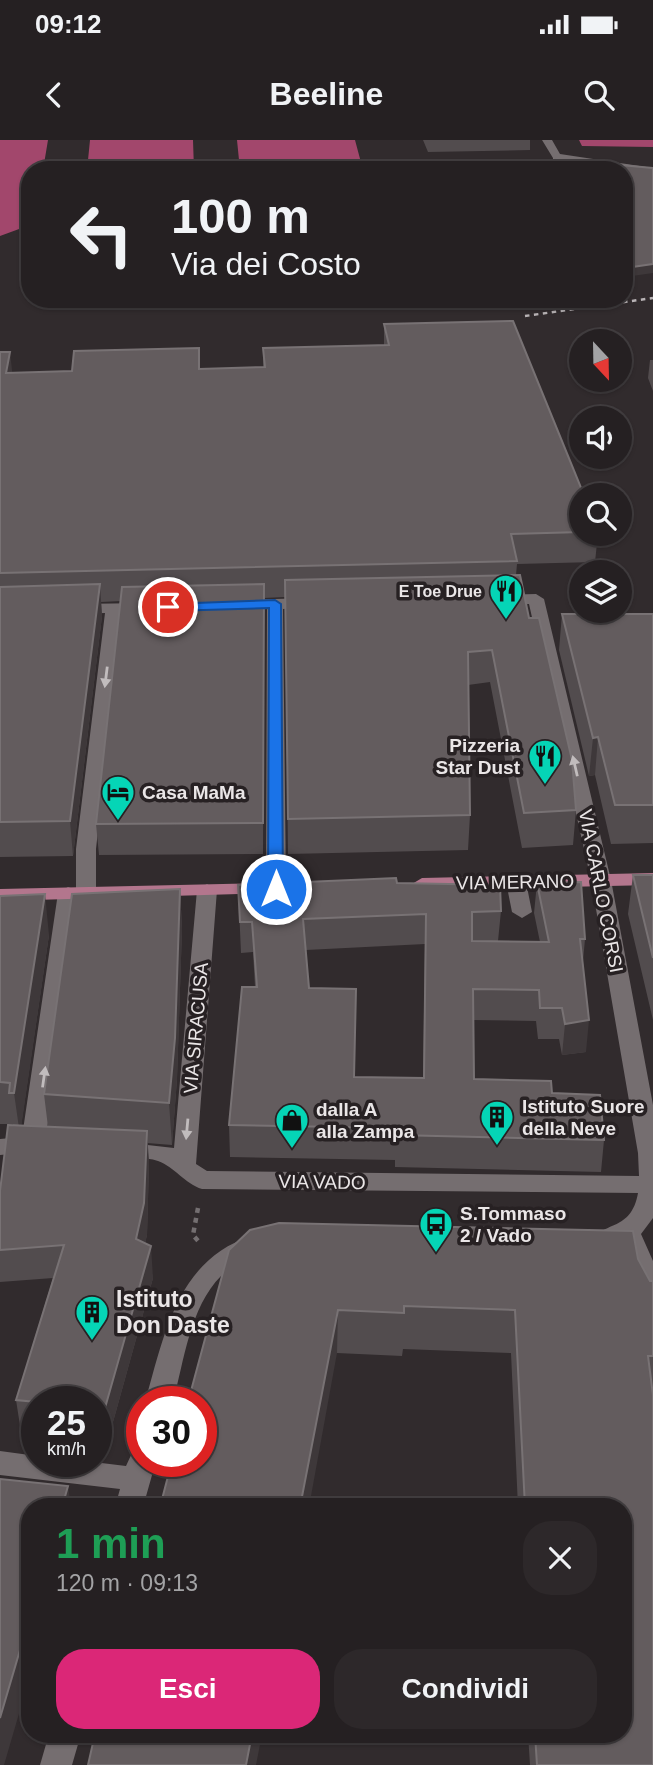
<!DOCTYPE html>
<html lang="it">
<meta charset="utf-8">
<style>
body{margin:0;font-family:Arial,sans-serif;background:#2d282a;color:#f1f3f6;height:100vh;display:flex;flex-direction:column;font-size:26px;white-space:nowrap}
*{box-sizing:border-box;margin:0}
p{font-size:23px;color:#a3a3a5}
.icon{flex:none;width:38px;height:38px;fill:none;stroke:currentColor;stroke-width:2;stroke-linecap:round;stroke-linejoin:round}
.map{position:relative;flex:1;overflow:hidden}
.side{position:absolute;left:21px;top:1358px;width:611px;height:245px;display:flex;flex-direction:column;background:#252022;border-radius:28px;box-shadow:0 2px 5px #0004,0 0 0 2px #423e40}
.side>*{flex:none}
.hud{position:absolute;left:21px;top:21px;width:612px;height:147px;border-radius:28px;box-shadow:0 2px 5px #0004,0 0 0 2px #423e40;background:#252022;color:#f1f3f6;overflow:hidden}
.needle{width:46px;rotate:158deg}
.buttons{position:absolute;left:569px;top:189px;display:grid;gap:14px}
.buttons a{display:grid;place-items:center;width:63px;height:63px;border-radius:50%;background:#252022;box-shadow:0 2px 5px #0004,0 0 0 2px #423e40;font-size:35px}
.speed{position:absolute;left:21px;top:1246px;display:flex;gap:14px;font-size:35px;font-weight:700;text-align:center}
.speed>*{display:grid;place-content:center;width:91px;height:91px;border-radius:50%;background:#252022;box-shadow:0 2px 5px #0004,0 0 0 2px #423e40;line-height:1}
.speed small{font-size:18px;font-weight:400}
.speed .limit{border:10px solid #d22;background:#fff;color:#111}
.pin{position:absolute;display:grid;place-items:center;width:60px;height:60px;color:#fff;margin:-30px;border:4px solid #fff;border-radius:50%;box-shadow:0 2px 7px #0007}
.me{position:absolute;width:77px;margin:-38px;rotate:0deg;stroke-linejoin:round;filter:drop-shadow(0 0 5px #0008)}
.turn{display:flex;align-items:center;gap:24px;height:147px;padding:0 35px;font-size:32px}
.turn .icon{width:91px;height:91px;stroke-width:2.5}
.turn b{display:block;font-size:49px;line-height:60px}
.round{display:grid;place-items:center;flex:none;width:74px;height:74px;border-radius:28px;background:#2d282a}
.head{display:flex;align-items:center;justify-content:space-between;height:119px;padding:0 35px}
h1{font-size:42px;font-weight:700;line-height:52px;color:#1e9e55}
.button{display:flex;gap:14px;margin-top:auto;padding:14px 35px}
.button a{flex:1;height:80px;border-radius:28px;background:#db2777;color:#fff;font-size:28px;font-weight:700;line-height:80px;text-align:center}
.button a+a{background:#2d282a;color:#f1f3f6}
.status{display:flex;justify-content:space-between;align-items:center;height:49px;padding:0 35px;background:#252022;direction:ltr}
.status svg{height:19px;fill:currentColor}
header{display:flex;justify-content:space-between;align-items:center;height:91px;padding:0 35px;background:#252022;font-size:32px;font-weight:700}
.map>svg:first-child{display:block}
.water{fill:#a2476c}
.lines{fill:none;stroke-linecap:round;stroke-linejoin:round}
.path{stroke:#746f71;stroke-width:4.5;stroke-dasharray:5 5;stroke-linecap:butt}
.minor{fill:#756e70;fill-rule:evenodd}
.primary{fill:#b3768d;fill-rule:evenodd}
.rail{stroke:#b8b3b5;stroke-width:2.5;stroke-dasharray:4.5 4.5;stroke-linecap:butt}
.wall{fill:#524c4e;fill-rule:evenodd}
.shaded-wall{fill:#3e383a}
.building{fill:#635c5e;stroke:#787274;stroke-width:2;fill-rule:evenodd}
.oneway{fill:#c1bcbd}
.route{fill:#1a73e8;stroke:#114b97;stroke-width:2}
.labels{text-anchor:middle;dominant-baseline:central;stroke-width:7;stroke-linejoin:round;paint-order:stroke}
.far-poi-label{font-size:16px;font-weight:bold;fill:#eae6e7;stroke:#272123;text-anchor:end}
.poi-label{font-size:19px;font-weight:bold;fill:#eae6e7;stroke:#272123;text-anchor:start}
.street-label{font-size:19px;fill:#eae6e7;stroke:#272123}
.near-poi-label{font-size:23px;font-weight:bold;fill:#eae6e7;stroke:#272123;text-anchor:start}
</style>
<div class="status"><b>09:12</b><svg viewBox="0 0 49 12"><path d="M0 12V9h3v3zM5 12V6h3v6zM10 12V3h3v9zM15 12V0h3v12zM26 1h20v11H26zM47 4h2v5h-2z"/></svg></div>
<header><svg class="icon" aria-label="back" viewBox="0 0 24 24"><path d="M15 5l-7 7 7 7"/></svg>Beeline<svg class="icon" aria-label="search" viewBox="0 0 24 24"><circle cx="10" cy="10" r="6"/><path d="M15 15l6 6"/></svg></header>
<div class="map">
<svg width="653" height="1625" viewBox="0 0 653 1625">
<rect width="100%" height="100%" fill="#312b2d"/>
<!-- water -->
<path class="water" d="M0,0h48l-5,30h-13v55l-30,11z
M90,0h103l1,30h-107z
M237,0h118l8,30h-123z
M579,0h74v7l-71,-1z"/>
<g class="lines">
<!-- path -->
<path class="path" d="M198,1068l-5,27 7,8"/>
<!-- minor -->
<path class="minor" d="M542,0h10l8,14 93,14v6l-75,-9 -25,-7z
M536,454l8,5 67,281 42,225v113l-12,16 12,27v63l-9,-3c-12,-23 -13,-52 -23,-76l-17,6 -9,-2 -4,-7c13,-22 40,-10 47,-49l-436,-4c-17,-5 -27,-22 -44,-28 -13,-5 -31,-1 -45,-5l-4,-6 4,-6 8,-2 53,6 23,-258 10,-6 10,6 -21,274 11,7 432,5 -1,-23 -47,-273 -62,-276 -30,1 -8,-5 8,-5z
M313,458l6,2v6l-36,3 3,280 -10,6 -10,-6 1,-280 -30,1 -8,-5 8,-5z
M148,463l8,5 -2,3 -32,2 -26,236v44l-10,6 -8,-3 -33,249 -4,6 -41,4v-16l22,-2 36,-244 10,-6 8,3v-41l29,-236 -29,1 -8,-5 8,-5z
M516,736l10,6 6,30 -10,6 -10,-6 -6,-30z
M252,1096l9,2 4,7c-8,14 -32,19 -44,31 -31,31 -37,85 -48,126h-28c19,-66 32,-143 107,-166z
M142,1309v12h14l-13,46h-28l5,-18 -120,-14v-24l37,5v5h48l41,5 6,-13z
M49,1594h32l-9,31h-32z"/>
<!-- primary -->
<path class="primary" d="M653,733v12l-231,5 -10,-6 10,-6z
M267,743l10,6 -3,4 -274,8v-12z"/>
<!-- rail -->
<path class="rail" d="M525,176l128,-18"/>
</g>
<!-- wall -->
<path class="wall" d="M423,0h107v10l-102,2z
M384,184l197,171v39h17l-3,28 -78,2 -1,11 13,43 47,192 -3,35 -51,3 -32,-166 -22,3 2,130 -2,35 -180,4 -3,-257 -21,1 -1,256 -164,1 -3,-31 25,-223 -20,1 1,14 -29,240 -73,1v-505l12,21 251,-6v-19l121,-3z
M650,220h3v31l-5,-13z
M562,474h91v229l-42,1 -16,-69 -6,1 -30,-126z
M633,735h20v145l-25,-106z
M397,743l104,28 -3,30 42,1 -6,-29 3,-30 48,56 -2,22 3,91 -24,3 -3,-16h-21l-2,-18 -63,-1 1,59 78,14 52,47 -3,32 -206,-5v-7l-165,-3 -1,-32 26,-138 -2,-35 -12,1 -3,-68zM425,804l-2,134 -68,-1 -46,-89 -3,-38z
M180,749l2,40 -5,150 -5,66 -25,-2 2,20 -2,72 -2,8 8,35 -45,162 -12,-1v-37h-59v32l-16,-2 -5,-32 37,-122 -53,4v-91l13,-66v-1h-13v-228l49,39 -28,191 27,1 -4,-33z
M229,1110l409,9 12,22h3v484h-123l-2,-31h95v-227h-105l-7,-154 -108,-4 -1,7 -65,-3z"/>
<!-- shaded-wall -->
<path class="shaded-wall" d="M653,124v9l-28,4v-9z
M10,212l3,27 -7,-6z
M100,444l2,32 -29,240 -3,-35z
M598,597l-3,38 -6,1 4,-38z
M180,749l2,40 -5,150 -5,66 -3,-42z
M45,754l4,41 -29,200 -6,-42z
M589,880l-3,32 -24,3 3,-31z
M147,991l2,32 -2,72 -8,36 -3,-32z
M151,1106l2,32 -45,162 -3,-32z
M338,1170l-1,43 -28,154h-9z
M68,1346l3,21h-9z
M30,1476v60l-26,89h-4v-47z
M252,1594h10l-6,31h-10z"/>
<!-- building -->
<path class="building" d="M554,19l99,9v96l-28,4v-98h-71z
M513,181l71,174h-3v37l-70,2 6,27 -517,12v-221h10l-4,21 66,-2 2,-20 125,-3v21l66,-2 -2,-19 126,-3 -5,-21z
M520,435l9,43h10l33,142 4,50 -52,3 -32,-163 -24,2 2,163 -182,4 -3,-239z
M100,444l-30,237 -70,1v-235z
M264,444l-1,239 -167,1 26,-237z
M562,474h91v191h-38l-17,-68 -5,1z
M633,735h20v83z
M396,738l1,5 103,2 1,26 -29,1v29l77,1 -12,-59 44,-1 4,57h-5l9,81 -24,4 -3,-16h-22l-1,-18 -66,-1 1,90 77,2 1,12 48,2 4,45 -208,-5v-7l-167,-3 13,-138h15l-5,-65h-12l-2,-37zM426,774l-2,164 -70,-1 2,-88 -47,-1 -6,-69z
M180,749l-5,149 -6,65 -125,-9 28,-200z
M45,754l-31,199h-5l1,-10 -10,-1v-186z
M8,985l139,6 -3,72 -8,36 15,7 -46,162 -9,-1v-5h-59l-21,-2 48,-155 -64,5v-59z
M279,1083l354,8 5,28 12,22h3v75h-5l5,39v370h-116l-2,-31h88v-227h-98l-10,-197 -111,-4v7l-66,-3 -38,197h-140l12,-46h29v-59h-13l41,-152 21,-20z
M0,1339l68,7 -6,21h-32v109l-30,102z
M95,1594h157l-6,31h-158z"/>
<!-- one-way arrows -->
<defs><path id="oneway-solid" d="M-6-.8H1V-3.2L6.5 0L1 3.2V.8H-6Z" transform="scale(1.75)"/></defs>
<g class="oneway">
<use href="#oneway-solid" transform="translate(106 537) rotate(97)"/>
<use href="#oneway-solid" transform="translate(575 626) rotate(-103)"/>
<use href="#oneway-solid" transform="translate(44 937) rotate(-82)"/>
<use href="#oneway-solid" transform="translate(187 989) rotate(95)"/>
</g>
<!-- route -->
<path class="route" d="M275,460l6,4 2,285 -7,5 -8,-5 1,-281 -101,3 -6,-4 6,-3z"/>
<!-- icons -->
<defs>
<symbol id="restaurant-pin" viewBox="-11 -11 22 30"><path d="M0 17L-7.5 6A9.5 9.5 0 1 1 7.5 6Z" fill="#05d5b6" stroke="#272123"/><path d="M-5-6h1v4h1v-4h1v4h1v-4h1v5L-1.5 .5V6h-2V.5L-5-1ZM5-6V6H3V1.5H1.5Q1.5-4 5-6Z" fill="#111"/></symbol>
<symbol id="hotel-pin" viewBox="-11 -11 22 30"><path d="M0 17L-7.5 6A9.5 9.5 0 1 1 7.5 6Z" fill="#05d5b6" stroke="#272123"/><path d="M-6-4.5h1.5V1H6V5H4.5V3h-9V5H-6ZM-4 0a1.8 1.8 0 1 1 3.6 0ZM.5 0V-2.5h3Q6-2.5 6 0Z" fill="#111"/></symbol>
<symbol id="building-pin" viewBox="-11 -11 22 30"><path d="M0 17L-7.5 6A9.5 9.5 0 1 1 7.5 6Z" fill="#05d5b6" stroke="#272123"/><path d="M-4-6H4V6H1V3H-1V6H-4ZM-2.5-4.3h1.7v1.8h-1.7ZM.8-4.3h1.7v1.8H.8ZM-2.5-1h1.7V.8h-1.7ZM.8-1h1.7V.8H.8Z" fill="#111"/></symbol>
<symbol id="shop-pin" viewBox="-11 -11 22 30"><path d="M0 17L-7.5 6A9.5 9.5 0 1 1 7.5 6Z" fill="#05d5b6" stroke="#272123"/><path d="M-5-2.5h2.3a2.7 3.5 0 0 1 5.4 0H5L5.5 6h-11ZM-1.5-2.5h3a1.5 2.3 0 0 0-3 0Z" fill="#111"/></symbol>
<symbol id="bus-pin" viewBox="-11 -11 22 30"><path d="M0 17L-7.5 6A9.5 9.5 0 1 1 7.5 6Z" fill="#05d5b6" stroke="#272123"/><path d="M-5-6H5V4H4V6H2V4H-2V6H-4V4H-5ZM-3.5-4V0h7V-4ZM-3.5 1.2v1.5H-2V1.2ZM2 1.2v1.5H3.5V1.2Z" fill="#111"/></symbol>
</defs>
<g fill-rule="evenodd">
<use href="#restaurant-pin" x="487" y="432" width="38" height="52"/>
<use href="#restaurant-pin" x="526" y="597" width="38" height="52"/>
<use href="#hotel-pin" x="99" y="633" width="38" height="52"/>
<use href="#building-pin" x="478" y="958" width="38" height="52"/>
<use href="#shop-pin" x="273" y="961" width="38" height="52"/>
<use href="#bus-pin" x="417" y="1065" width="38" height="52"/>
<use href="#building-pin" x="73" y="1153" width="38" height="52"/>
</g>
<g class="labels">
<!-- far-poi labels -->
<g class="far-poi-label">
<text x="482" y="451">E Toe Drue</text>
</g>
<!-- poi labels -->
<g class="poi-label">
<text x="520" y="605" text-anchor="end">Pizzeria<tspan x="520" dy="22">Star Dust</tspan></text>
<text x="142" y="652">Casa MaMa</text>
<text x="522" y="966">Istituto Suore<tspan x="522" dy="22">della Neve</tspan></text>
<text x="316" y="969">dalla A<tspan x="316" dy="22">alla Zampa</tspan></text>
<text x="460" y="1073">S.Tommaso<tspan x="460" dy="22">2 / Vado</tspan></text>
</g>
<!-- street labels -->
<g class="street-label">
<text transform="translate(515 742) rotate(-1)">VIA MERANO</text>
<text transform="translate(601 751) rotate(79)">VIA CARLO CORSI</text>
<text transform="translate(196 888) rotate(-85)">VIA SIRACUSA</text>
<text transform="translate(322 1042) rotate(1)">VIA VADO</text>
</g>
<!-- near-poi labels -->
<g class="near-poi-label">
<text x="116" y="1159">Istituto<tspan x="116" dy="26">Don Daste</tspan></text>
</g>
</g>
</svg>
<div class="buttons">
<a><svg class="needle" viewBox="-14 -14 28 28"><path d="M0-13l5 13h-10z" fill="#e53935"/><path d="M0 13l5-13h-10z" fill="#a3a3a5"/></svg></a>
<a><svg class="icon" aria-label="sound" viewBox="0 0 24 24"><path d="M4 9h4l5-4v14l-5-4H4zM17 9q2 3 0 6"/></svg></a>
<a><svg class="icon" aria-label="search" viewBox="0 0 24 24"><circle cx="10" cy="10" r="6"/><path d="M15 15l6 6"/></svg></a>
<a><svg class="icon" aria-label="layers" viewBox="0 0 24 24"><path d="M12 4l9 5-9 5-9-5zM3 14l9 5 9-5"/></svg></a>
</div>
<div class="speed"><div>25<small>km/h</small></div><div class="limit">30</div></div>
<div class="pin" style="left:168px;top:467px;background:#d93025"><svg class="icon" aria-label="arrive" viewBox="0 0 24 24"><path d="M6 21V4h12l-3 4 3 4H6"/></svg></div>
<svg class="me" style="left:276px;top:749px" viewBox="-20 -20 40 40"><circle r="17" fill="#1a73e8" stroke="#fff" stroke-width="3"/><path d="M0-11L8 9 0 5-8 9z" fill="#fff"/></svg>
<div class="hud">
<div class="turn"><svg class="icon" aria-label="left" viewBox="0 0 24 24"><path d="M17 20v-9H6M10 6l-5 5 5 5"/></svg><div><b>100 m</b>Via dei Costo</div></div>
</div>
<section class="side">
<div class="head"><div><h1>1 min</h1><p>120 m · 09:13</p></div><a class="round"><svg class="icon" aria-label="close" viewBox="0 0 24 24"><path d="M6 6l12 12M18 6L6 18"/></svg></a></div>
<div class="button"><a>Esci</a><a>Condividi</a></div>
</section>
</div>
